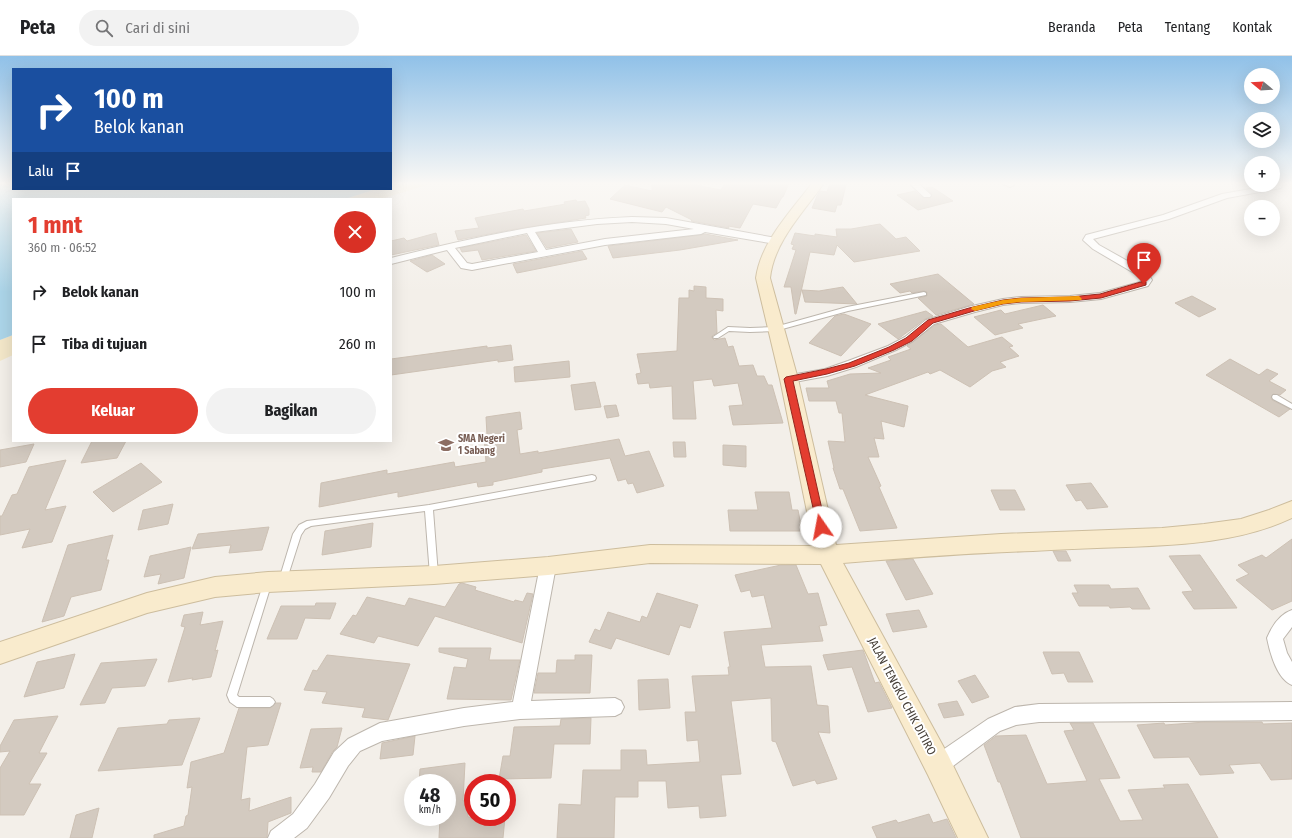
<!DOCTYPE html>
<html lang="id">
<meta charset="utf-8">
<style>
body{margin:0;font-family:"Fira Sans Condensed",sans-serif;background:#f2f2f2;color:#202124;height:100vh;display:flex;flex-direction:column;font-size:15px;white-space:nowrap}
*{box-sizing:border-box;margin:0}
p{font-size:13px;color:#757577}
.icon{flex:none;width:22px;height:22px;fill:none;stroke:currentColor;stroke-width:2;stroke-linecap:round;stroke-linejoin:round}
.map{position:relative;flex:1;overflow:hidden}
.sheet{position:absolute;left:12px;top:142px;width:380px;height:244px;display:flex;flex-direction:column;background:#fff;border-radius:0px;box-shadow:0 4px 16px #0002}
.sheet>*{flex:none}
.hud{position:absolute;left:12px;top:12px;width:380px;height:122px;border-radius:0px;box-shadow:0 4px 16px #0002;background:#1a4fa0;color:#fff;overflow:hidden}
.needle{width:26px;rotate:288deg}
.fabs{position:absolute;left:1244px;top:12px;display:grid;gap:8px}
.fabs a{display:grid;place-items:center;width:36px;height:36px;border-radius:50%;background:#fff;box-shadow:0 4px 16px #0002;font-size:20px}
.speed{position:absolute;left:404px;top:718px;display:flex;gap:8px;font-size:20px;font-weight:700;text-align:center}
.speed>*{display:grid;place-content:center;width:52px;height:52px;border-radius:50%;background:#fff;box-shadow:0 4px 16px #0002;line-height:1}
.speed small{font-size:10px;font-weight:400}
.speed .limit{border:6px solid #d22;background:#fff;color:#111}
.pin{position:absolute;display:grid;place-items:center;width:34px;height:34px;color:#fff;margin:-41px -17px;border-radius:50% 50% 50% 0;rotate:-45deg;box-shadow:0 0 4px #0007}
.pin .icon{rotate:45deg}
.me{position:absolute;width:44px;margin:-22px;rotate:348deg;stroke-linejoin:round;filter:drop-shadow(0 0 3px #0008)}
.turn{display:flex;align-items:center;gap:14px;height:84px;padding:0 16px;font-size:18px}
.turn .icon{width:52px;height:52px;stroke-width:2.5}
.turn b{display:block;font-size:28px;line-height:34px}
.then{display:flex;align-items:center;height:38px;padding:0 16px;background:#0003;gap:8px;font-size:15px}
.round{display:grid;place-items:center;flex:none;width:42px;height:42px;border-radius:21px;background:#f2f2f2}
.summary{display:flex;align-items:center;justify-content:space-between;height:68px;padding:0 16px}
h1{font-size:24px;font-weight:700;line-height:30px;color:#e33d30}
.action{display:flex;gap:8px;margin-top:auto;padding:8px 16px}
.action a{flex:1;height:46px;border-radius:24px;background:#e33d30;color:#fff;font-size:16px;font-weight:700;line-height:46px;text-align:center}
.action a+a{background:#f2f2f2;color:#202124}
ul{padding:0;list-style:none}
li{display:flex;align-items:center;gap:12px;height:52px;padding:0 16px}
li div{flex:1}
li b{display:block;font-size:15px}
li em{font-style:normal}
header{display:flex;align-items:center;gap:24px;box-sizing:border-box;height:56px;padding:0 20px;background:#fff;border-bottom:1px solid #e0e0e0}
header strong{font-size:19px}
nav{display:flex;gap:22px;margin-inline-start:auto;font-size:14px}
.search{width:280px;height:36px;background:#f2f2f2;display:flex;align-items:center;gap:10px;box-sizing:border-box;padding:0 14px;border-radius:22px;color:#757577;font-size:15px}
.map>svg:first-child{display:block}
.sand{fill:#f3e7c9}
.water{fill:#acd5e9}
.building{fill:#d3cac0;stroke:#cdc1b4}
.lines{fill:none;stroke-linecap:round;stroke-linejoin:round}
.lane-casing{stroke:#bdb6ad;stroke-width:2}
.street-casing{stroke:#bdb6ad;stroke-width:2}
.secondary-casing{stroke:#cdbd9d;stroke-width:2}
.lane{fill:#fff;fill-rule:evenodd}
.street{fill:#fff;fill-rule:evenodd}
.secondary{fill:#f9ebcd;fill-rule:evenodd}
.route{fill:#e33d30;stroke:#94281f}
.slow{fill:#f59e0b}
.labels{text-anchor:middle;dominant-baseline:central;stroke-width:4;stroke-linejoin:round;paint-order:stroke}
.education-label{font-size:10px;font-weight:bold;fill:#785e54;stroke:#fff;text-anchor:start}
.near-street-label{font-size:12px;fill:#463f38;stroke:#fff}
</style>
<header>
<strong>Peta</strong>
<div class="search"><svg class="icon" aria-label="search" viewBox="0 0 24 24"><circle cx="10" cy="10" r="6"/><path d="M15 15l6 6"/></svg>Cari di sini</div>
<nav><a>Beranda</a><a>Peta</a><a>Tentang</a><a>Kontak</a></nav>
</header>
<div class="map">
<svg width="1292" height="782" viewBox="0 0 1292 782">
<rect width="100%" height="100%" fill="#f3efe9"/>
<!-- sand -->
<path class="sand" d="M395,127h39l-53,16h-36l31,-10h15v-5z
M13,279v20l-13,6v-21z"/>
<!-- water -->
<path class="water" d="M0,127h13v6h363l-31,10h-332v136l-13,5z"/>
<!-- building -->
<path class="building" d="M652,127h33l36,7 4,-7h64l-6,14h-1l-6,11 -23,-4 -13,24 -12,-2 1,2 -38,-7 1,-1 -26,-13 -4,5 -52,-13 15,-14 27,6z
M833,128l13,1 -5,20h-4l-2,7 -23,-4 5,-12 3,-5 7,1 2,-6h3z
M932,131l21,14 -35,9 -21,-15 18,-4 8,7h7l2,-3 -6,-7z
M576,144l1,2 8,-1 4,8v6l-4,1 1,2 -76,12 -52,10 -3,-9 24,-3 -4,-10 48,-9 1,2 36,-6 5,-1 -1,-2z
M880,168l16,15 10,-2 14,14 -66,11 -17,-17 -3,10 -24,-3 -14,62h-1l-4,-27h-7l12,-37 -4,-1 2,-4 -3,-1 4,-11 20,3v-2l22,3 -1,-8h15z
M571,173l7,13 -31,6 -10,-15z
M436,177l3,12 -48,10v-14l13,-3 3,3z
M705,178l33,6 -58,10 -67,8 -5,-12 93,-11z
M526,179l10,16 -54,9 -4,-10 -16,2 -2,-4z
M582,195l5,8 -70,14 -4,-9z
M432,199l13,9 -18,8 -17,-11z
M938,218l36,30 -38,11 -18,-17 9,-2v-4l-3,-1 -12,2 -2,-2 -10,2 -10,-9z
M694,230l12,1v11l17,1v12l-7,-1 1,23 -5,3v2l2,2 11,-2 3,9 5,-1 6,20 14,-1 4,11h7l4,9h4l11,38 -50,2 -4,-19 14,-1 -5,-22 -24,3 -2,-7 -19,2 3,38h-23l-1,-33 -22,2 -1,-5 -11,1 -2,-10 5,-1 -4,-19 40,-3 2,-53h10v-8l5,1z
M843,231l14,17 -52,-2 -3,-12 17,1z
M1192,240l24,13 -17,8 -24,-14z
M1043,249l13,11 -38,8 5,4 -28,7 -21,-18 27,-7 4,4z
M926,255l7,5 -8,3 -27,20 -20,-15z
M844,258l27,10 -30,32 -32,-13 26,-27z
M941,268l27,23 34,-10 11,9 -4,1 10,9 -19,6 6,5 -14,4 -22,16 -30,-17 -10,4 -2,-2 -63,23 43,11 -4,21 -23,-6 3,18 -10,-1 5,19h-11l13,29 -2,1 18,41 -37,3 -17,-42h-3l-7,-21h1l-6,-27 17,1 -3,-29h-3l-3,-12h-27l-3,-13h23l-2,-7 23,-7 31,-1 -13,-5 23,-8 -3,-3 23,-8 -4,-3 28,-21z
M511,289l2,15 -15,2v-2l-107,15v-16l96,-13v2z
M1230,303l29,16 8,-6 11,5 -9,7 17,9 -6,5 -7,-1 -2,4 1,2 18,9 -11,8 -73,-42z
M569,305l1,16 -55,5 -1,-15z
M595,326l6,25 -26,3 -4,-25z
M616,349l3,11 -12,2 -3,-12z
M520,356l2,17 -5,1 3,24 18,-3v2l81,-14 6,17 24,-5 15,35 -27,7 -4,-10 -5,1 -2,-5 -8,2 -8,-23 -68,11v3l-49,10v3l-15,2 -1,-5 -79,15v-5l-79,15 2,-24 66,-13v4l67,-12 1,5 31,-5 -2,-26 3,-1 -1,-18z
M92,385h34l-9,17 -36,5z
M673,386h12l1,15h-12z
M34,388l-8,18 -26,5v-17z
M723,389l23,1v21l-23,-2z
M66,404l-21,50 21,-4 -14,36 -30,6 8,-19 -30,6v-19h2l10,-21 5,-1 12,-27z
M141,407l21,19 -49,30 -20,-20z
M1091,427l17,24 -21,2 -6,-9 -5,1 -10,-16z
M991,434h24l10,20h-25z
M755,436h34l3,18h6l4,21h-72l-2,-21h30z
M173,448l-5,20 -30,6 5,-20z
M373,467l-2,24 -49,8 3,-24z
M269,471l-7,23 -33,3 2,-8 -39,4 6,-15z
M113,479l-7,25h3l-8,30 -30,7 -7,19 -22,6 26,-77z
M1292,483v62l-20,9 -36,-30 13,-6 -11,-9 24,-10 4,3z
M191,491l-7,31 -26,6 3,-10 -17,3 6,-21z
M1053,495h13l5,10h-13z
M1200,499l37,53 -43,1 -12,-17 11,-1 -24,-35z
M913,503l20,35 -27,6 -20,-39z
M781,509h15l12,29 10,-1 9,32 -8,1 4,15 -62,4 4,22 46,-1 6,39 11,1 2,27 -12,-1 19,47 -20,5 -2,-4 -22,6 -17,-44 -4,-1 -1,-43 -40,3 10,73 -20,1 5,41 -26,2 -1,-12 -31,2 -2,-27h-28v16h-23l-1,41h-57l2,-34 22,1 2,-35h38v-20h25l1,15 53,-3 -2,-22 -11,1 -2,-29h11l-4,-36 37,-1 -1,-8h2l-6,-35 48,-4 -8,-33 -12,2 -2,-7 -9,2 -6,-17z
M462,527l14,4 -1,3 39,12 1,-2 8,2 4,-9 6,1 -11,49 -87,-27 -17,30 -40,-10 -4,7 -34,-9 13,-19 3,1 11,-19 38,9 4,-8 36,9 14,-23z
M1074,529h35l2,4 27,-1 12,21h-18l-2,-2 -20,1 -1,-2h-30l-7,-13h6z
M657,537l41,12 -8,23 -10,-3 -11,30 -53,-17 -5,11 -22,-7 6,-13 5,2 8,-19 32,10 2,-6 5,2z
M316,547h20l-6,16 -25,-1 -8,21h-30l14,-33h34z
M919,554l8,17 -34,5 -7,-18z
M203,556l-3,13 23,-4 -8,30 3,-1 -7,27 -19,3 1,-2 -25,4 17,-55 -4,-1 3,-11z
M439,592h52l-2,12h31l-9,40 -64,-1 7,-32 12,1 2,-9 -29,-7z
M863,594l12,33 4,-1 13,26 -24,4 -16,-45 -24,3 -5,-15z
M1043,596h36l14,30h-25l-4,-9 -12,1z
M75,598l-11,34 -40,9 13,-35z
M327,599l83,9 -22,56 -26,-3 3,-9 -43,-5 5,-11 -23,-2 9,-20 4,1z
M575,599h17l-2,38h-56l4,-20h18l1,-13h18z
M157,603l-12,27 -33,2 -7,15 -25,2 21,-42z
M975,619l14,22 -17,6 -14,-22z
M668,623l2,29 -31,2 -1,-30z
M957,645l7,14 -20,3 -6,-14z
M276,647h5l-13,42 -21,2 -6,53 9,-2 -1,13 42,-14v16l-23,9 -1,16h-113v-3l30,-9 2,-10 2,-1 4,-28 -5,1 4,-26 33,-9 15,-45h31z
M58,660l-19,37h8l-18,31h12l-17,31h-24v-47l10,-17 -10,1v-6l14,-26z
M200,662l-18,47 -84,6 20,-43 49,-4 2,-4z
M591,662l-1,26h-36l-3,34 -52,1 4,-23h7l4,-29 46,-1 1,-7z
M1205,666h57l1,2 29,-1v56l-21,1 -11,-17 -31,2 5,8 -34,2 -11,-18 -35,1 -17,-33 27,-2 1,2z
M1070,667h23l27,55 -21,1 21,42 23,-1 -15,-30 37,-2 -2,-3 25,-1 30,54h-197l-21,-56h-2l-14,-37 12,-9 30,-1 21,49 40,-3 -23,-50 10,-1z
M342,672l-5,19 -4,4 -12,21h-9l1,-5 -13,1 11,-39z
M415,680l-2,19 -33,4 2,-16z
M465,707l-2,38 5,-1v17h37l-2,21h-64l1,-21h7v-34h-28l1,-14z
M99,752l-7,30h-22l6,-23z
M929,758l4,9 14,-4 9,19h-79l-5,-11 24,-7 2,3z"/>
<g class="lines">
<defs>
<path id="lane" d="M924,236l2,1v2l-78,16 -73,20 -25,1 -21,-1 -11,7h-4l-1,-1 15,-10 22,1 25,-1 72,-20z
M1273,339h4l15,9v5l-19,-10 -1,-2z
M592,419l3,1 1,2 -1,2 -3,1 -159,29 5,65 -1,2 -3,1 -3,-1 -1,-2 -5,-64 -114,15 -6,3 -4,6 -15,47 -3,2 -3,-2 -1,-2 14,-46 6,-9 8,-4 122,-16z
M267,525l3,1 1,3 -34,110 2,2h31l3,2 2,3 -2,3 -3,2h-33l-7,-5 -3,-7 36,-110 1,-3z"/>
<path id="street" d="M909,127h9l13,12 -1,2h-6z
M1001,127h11l2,2 -4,2z
M1275,127h8l-2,5 -54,10 -58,21 -76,20 6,6 48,27 5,8 -4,6 -47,13 -31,3 -49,1 -18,2 -28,7 -41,12 -21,17 -17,9 -40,17 -29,9 -38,7 -4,-1 -2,-3 2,-3 40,-7 23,-8 40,-15 17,-9 21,-17 42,-13 35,-8 18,-2 49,-1 30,-3 40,-11 2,-2 -3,-4 -46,-27 -10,-9 3,-5 77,-20 59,-21 51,-9z
M632,161l34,1 110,20 5,3 -5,3 -71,-12 -4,2 -96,11 -133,25 -11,-2 -14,-18 -56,14v-6c80,-20 159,-38 241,-41zM632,166l34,2 28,5 -89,10 -59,11 -11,-18 62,-8zM527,177l11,19 -66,12 -5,-1 -12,-15z
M548,504l5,2 3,4 -25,135 84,-3 6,3 3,6 -3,6 -6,3 -95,3 -56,7 -82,15 -22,10 -12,15 -19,32 -22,30 -13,10h-26l3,-7 22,-17 22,-30 19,-32 14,-13 32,-16 84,-15 49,-6 27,-136 3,-4z
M1292,554v17l-9,12 4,14 5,9v23c-15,-6 -22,-32 -25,-47 5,-12 13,-24 25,-28z
M1292,646v18l-253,2 -23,3 -16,6 -55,41 -7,2 -7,-2 -2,-7 2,-7 57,-39 27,-12 24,-3z"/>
<path id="secondary" d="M812,127h12c-20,29 -50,58 -54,95l28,101 38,166 165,-11 161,-6 42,-4 37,-5 28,-9 23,-9v17c-51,24 -110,27 -166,29 -31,1 -62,2 -93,4 -64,2 -127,7 -190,12l105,192 40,83h-30l-30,-63 -107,-211 -171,-1 -102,12 -114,9 -166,8 -53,5 -68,16 -147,51v-22l147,-49 68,-16 53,-5 166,-6 114,-9 102,-12 164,1 -34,-167 -24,-101c5,-37 35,-66 56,-95z"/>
</defs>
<!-- lane casing -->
<use href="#lane" class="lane-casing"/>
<!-- street casing -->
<use href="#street" class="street-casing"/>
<!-- secondary casing -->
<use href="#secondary" class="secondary-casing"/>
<!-- lane -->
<use href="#lane" class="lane"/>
<!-- street -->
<use href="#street" class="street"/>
<!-- secondary -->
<use href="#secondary" class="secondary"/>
</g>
<!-- sky -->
<linearGradient id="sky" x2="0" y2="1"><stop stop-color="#90c1e8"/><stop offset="0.54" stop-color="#faf8f5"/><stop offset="1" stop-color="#faf8f5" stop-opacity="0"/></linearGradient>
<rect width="1292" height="236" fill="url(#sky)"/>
<!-- route -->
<path class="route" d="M1144,225l2,1v3l-45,13 -31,3 -49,1 -18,2 -29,7 -41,12 -21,18 -18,9 -39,16 -28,8 -34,7 33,146 -1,3h-7l-34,-151 2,-2 40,-8 23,-6 40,-16 17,-9 22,-18 41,-12 34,-8 18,-2 49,-1 30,-3z"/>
<!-- slow -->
<path class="slow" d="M1079,240l3,3 -1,1 -60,2 -18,2 -28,7 -4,-2 1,-2 31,-7 18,-2z"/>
<!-- icons -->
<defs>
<symbol id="school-bare" viewBox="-9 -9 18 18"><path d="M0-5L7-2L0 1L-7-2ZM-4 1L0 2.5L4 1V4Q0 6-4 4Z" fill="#8d6e63" stroke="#fff" stroke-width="2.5" paint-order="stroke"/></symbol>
</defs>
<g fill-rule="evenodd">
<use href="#school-bare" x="435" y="378" width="22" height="22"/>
</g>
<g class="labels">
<!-- education labels -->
<g class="education-label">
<text x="458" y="383">SMA Negeri<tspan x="458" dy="12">1 Sabang</tspan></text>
</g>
<!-- near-street labels -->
<g class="near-street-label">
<text transform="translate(902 640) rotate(62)">JALAN TENGKU CHIK DITIRO</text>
</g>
</g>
</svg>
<div class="fabs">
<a><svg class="needle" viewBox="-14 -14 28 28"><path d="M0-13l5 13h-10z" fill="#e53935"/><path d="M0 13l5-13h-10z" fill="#757577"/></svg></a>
<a><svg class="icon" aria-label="layers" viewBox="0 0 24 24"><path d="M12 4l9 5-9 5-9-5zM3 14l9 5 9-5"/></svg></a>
<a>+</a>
<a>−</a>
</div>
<div class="speed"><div>48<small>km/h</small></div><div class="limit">50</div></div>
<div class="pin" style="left:1144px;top:228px;background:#d93025"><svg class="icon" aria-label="arrive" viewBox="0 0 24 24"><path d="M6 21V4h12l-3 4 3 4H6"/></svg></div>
<svg class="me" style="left:821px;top:471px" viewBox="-20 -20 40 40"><circle r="19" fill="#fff"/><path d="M0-13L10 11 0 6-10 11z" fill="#e33d30"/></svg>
<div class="hud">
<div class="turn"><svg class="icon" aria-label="right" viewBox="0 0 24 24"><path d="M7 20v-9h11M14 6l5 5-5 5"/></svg><div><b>100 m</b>Belok kanan</div></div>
<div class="then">Lalu<svg class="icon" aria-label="arrive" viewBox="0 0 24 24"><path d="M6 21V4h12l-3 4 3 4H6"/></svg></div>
</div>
<section class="sheet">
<div class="summary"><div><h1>1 mnt</h1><p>360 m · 06:52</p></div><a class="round" style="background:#d93025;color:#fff"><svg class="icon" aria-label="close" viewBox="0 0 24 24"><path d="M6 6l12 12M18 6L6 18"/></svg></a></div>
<ul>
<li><svg class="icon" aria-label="right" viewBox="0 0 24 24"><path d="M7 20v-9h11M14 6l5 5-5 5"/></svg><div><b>Belok kanan</b></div><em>100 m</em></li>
<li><svg class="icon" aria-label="arrive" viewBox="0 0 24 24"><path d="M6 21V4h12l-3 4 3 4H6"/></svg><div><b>Tiba di tujuan</b></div><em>260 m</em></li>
</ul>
<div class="action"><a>Keluar</a><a>Bagikan</a></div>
</section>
</div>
